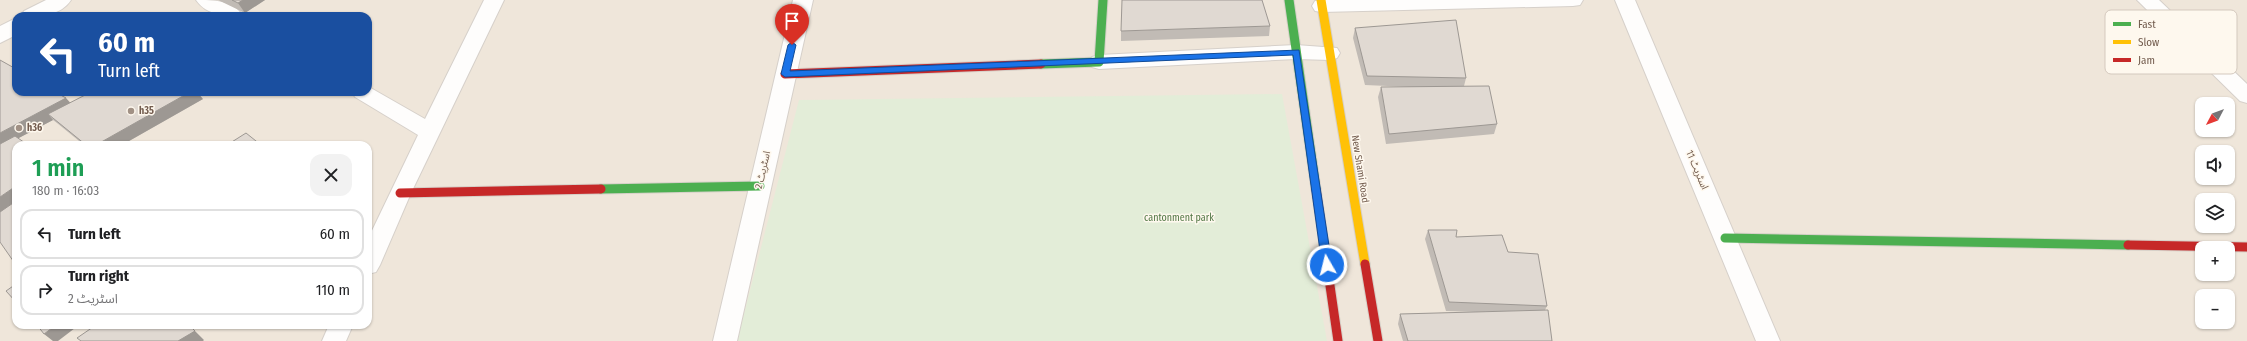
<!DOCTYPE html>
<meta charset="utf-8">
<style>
body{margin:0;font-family:"Fira Sans Condensed","Noto Sans Arabic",sans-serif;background:#f2f2f2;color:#202124;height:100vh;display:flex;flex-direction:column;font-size:15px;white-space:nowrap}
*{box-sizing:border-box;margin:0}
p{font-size:13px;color:#757577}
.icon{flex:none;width:22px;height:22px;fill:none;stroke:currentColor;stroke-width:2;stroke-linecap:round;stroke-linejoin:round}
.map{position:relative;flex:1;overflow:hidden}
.drawer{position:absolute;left:12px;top:141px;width:360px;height:188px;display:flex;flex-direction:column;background:#fff;border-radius:12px;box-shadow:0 1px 3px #0004}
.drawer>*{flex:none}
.hud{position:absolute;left:12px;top:12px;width:360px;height:84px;border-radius:12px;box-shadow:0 1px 3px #0004;background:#1a4fa0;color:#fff;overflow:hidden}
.needle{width:26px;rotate:229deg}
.controls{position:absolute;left:2195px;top:97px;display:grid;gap:8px}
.controls a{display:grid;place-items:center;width:40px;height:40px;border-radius:8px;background:#fff;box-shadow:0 1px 3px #0004;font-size:20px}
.pin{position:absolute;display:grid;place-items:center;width:34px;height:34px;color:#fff;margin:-41px -17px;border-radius:50% 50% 50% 0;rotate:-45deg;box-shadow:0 0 4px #0007}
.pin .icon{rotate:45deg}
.me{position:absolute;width:44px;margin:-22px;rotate:352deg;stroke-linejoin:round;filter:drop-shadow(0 0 3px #0008)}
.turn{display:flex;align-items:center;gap:14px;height:84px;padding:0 20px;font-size:18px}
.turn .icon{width:52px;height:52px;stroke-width:2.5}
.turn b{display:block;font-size:28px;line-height:34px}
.round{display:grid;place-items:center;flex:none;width:42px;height:42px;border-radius:12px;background:#f2f2f2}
.overview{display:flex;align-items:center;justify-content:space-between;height:68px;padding:0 20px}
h1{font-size:24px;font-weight:600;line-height:30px;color:#1e9e55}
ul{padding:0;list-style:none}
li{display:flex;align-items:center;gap:12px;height:50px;margin:0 8px 6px;padding:0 12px;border:2px solid #e0e0e0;border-radius:12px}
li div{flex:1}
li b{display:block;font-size:15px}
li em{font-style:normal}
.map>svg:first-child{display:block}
.residential{fill:#efe6da;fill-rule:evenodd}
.green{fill:#e3edd8}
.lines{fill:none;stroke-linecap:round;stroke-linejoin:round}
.street-casing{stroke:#d6d0ca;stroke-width:2}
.fast-casing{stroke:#d6d0c8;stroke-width:11}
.slow-casing{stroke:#d6d0c8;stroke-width:11}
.jam-casing{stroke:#d6d0c8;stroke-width:11}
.street{fill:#fefdfc;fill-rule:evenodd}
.fast{stroke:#4caf50;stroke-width:9}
.slow{stroke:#ffc107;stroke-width:9}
.jam{stroke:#c62828;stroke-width:9}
.wall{fill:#c1bbb5}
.shaded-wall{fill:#9d9893}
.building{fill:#e0d9d2;stroke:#9d9893}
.route{fill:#1a73e8;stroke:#114b97}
.poi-dot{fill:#a19185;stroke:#fef8ee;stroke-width:1.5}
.labels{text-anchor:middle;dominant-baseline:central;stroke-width:3;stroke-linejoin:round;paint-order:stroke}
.poi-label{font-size:10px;font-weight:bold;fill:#735c4e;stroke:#fef8ee;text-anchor:start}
.street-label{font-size:10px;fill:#735c4e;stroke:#fef8ee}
.park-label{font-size:10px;fill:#537846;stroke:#fef8ee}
.key{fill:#fef8ee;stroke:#d4c9be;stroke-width:1}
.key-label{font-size:11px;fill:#735c4e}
</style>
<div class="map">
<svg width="2247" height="341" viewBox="0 0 2247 341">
<rect width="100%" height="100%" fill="#f7f3ec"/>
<!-- residential -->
<path class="residential" d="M0,0h2247v341h-2247zM16,16h352v76h-352zM2202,104h26v26h-26zM16,145h352v180h-352zM2202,152h26v26h-26zM2202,200h26v26h-26zM2202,248h26v26h-26zM2202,296h26v26h-26z"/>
<!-- green -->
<path class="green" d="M1282,94l45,247h-590l62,-241z"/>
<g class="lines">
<defs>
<path id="street" d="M46,0h25c-11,17 -33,16 -50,16l3,-5z
M196,0c17,0 37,0 47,16 -17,0 -36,0 -47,-16z
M484,0h20l-93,193 -31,72 -4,7 -8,2v-35l50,-104 -63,-38 -3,-5h16l1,-5 56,32z
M793,0h20l-76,341h-24z
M1320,0h263l-3,5 -7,1 -251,6 -7,-1 -3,-5 3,-5z
M1615,0h20l145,341h-24z
M2137,0h22l88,84v19l-7,-2z
M16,18v17l-16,8v-17z
M1296,45l41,3 3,5 -3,5 -7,2 -34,-1 -197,10 -7,-2 -3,-5 3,-5 7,-2z
M329,325h24l-7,16h-24z"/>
<path id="fast" d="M1289,0l27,189
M1041,64l58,-2 4,-62
M601,189l159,-3
M1725,238l403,7"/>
<path id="slow" d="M1321,0l44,264"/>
<path id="jam" d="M785,74l256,-10
M1316,189l22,152
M400,193l201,-4
M2128,245l119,2
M1365,264l13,77"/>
</defs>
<!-- street casing -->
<use href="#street" class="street-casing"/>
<!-- fast casing -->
<use href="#fast" class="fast-casing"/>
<!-- slow casing -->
<use href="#slow" class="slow-casing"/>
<!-- jam casing -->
<use href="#jam" class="jam-casing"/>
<!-- street -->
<use href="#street" class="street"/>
<!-- fast -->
<use href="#fast" class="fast"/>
<!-- slow -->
<use href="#slow" class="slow"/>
<!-- jam -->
<use href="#jam" class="jam"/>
</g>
<!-- wall -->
<path class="wall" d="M218,0h47l-20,13z
M1270,26l-1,10 -148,5v-10z
M1355,28l111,50 -2,8 33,38 -3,10 -108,10 -8,-47 3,-10h29l-45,-2 -12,-47z
M0,60l70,43 133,-4 -81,46h-38l-27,-22 -4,-3 -35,18z
M1428,230l80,22 39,54 -2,4 7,31h-149l-5,-17 2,-10 77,-2 -31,-1 -21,-72z"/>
<!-- shaded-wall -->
<path class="shaded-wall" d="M243,0h22l-20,13 -7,-10z
M190,92h7l6,7 -81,46h-26z
M66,98l9,10 -27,6 5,6 -53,28v-15z
M16,186v16l-16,11v-16z
M56,325h23l-21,16h-5l-9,-7z
M189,325l15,15 -1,1h-25z"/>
<!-- building -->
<path class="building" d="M232,0h11l-5,3z
M1122,0h140l8,26 -149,5z
M1456,20l10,58 -99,-2 -12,-48z
M0,60l16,9v23h39l11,6 -66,35z
M1489,86l8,38 -108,10 -8,-47z
M91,92h99l-94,53h-10l-38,-31z
M246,133l15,12h-34z
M15,136l13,9h-12v41l-16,11v-53z
M16,201v64l-16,-23v-30z
M1428,230h29l-1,7 46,-2 6,17 30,2 9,52 -98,-4z
M16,284v18l-10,-11z
M1548,310l4,31h-144l-8,-27z
M37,325h19l-12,9z
M96,325h93l6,6 -17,10h-97l-4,-3z"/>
<!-- route -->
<path class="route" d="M792,42l4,3 -6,26 509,-21 33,215 -5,4 -5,-4 -29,-210 -508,22 -4,-3 7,-29z"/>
<!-- markers -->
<g class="poi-dot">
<circle cx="131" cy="111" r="4"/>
<circle cx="19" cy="128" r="4"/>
</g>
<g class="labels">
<!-- poi labels -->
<g class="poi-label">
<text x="139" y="111">h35</text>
<text x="27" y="128">h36</text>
</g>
<!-- street labels -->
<g class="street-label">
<text transform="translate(1360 169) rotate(81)">New Shami Road</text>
<text transform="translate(763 170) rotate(-77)">اسٹریٹ 2</text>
<text transform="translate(1697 170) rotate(67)">اسٹریٹ 11</text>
</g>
<!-- park labels -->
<g class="park-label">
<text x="1179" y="218">cantonment park</text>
</g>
</g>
<!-- legend -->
<rect x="2105" y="10" width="132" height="64" rx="6" class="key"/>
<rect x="2113" y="22" width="18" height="4" fill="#4caf50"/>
<rect x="2113" y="40" width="18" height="4" fill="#ffc107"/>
<rect x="2113" y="58" width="18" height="4" fill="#c62828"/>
<g class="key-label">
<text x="2138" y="28">Fast</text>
<text x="2138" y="46">Slow</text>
<text x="2138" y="64">Jam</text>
</g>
</svg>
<div class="controls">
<a><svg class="needle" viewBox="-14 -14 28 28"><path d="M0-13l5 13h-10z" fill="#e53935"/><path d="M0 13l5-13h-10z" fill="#757577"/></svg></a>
<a><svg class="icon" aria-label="sound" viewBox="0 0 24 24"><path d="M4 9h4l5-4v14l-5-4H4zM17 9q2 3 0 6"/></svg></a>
<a><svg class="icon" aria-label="layers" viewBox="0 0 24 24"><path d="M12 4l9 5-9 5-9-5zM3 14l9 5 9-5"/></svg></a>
<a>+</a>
<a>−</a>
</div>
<div class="pin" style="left:792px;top:45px;background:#d93025"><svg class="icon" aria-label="arrive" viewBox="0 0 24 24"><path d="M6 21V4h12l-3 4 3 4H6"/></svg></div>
<svg class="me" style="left:1327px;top:265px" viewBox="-20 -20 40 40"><circle r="17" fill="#1a73e8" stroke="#fff" stroke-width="3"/><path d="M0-11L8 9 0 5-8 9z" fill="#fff"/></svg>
<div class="hud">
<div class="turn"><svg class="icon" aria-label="left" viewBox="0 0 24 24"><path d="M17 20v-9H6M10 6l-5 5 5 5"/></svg><div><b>60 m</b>Turn left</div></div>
</div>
<section class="drawer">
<div class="overview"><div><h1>1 min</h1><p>180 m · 16:03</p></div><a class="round"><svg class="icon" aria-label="close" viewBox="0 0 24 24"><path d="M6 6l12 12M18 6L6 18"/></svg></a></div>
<ul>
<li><svg class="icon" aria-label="left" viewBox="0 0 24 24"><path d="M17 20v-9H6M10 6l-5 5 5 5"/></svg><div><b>Turn left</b></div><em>60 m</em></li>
<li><svg class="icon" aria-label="right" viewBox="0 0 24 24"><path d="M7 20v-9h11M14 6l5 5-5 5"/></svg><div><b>Turn right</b><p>اسٹریٹ 2</p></div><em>110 m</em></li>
</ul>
</section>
</div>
